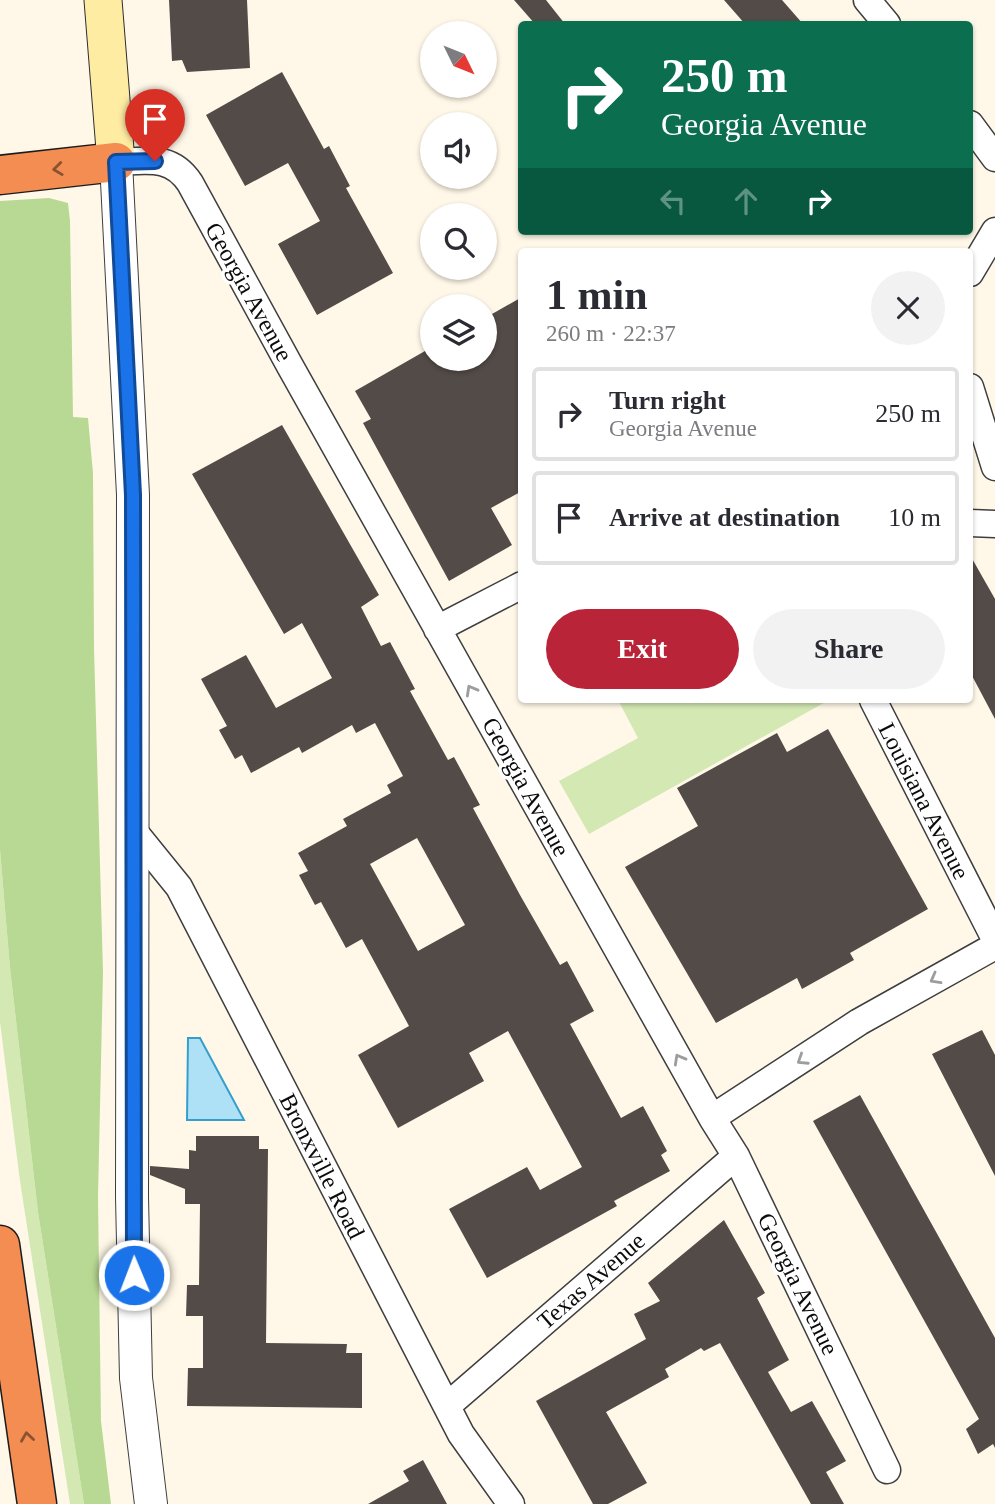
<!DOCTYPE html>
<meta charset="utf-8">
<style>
body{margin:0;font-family:Georgia,serif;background:#f2f2f3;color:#2b2b33;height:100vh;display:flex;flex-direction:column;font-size:26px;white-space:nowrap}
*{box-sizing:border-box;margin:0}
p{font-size:23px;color:#7c7c81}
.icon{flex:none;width:38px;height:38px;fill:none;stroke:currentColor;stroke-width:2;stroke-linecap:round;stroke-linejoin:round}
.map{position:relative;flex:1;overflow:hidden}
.details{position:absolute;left:518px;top:248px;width:455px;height:455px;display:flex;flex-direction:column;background:#fff;border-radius:7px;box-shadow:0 2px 5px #0004}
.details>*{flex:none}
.guide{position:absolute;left:518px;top:21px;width:455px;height:214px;border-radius:7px;box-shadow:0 2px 5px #0004;background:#0b6e4f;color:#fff;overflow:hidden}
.needle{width:46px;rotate:133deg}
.buttons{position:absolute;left:420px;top:21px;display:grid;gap:14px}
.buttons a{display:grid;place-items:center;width:77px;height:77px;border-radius:50%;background:#fff;box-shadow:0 2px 5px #0004;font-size:35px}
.pin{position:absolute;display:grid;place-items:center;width:60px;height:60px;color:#fff;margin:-72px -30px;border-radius:50% 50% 50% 0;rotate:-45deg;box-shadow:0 0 7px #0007}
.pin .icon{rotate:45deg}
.me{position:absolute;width:77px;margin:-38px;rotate:359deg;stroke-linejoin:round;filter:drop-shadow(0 0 5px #0008)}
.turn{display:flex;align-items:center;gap:24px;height:147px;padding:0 28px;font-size:32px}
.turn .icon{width:91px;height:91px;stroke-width:2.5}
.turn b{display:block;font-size:49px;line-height:60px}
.lanes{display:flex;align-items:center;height:66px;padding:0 28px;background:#0003;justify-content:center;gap:35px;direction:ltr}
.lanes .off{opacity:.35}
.round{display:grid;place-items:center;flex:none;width:74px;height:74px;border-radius:37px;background:#f2f2f3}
.summary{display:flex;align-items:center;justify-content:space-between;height:119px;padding:0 28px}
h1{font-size:42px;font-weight:700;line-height:52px}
.button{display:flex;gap:14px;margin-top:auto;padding:14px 28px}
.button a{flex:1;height:80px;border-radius:42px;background:#b92439;color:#fff;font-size:28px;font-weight:700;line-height:80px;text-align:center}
.button a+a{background:#f2f2f3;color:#2b2b33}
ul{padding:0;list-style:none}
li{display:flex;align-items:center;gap:21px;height:94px;margin:0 14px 10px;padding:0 14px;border:4px solid #e1e1e2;border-radius:7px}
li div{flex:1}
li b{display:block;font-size:26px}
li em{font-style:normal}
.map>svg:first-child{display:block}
.green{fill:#d3e8b3}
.forest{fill:#b8d993}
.water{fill:#aee1f6;stroke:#359ecd;stroke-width:2}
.building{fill:#534b47;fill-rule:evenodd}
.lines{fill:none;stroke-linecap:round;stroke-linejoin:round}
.minor-casing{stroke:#3e3e3e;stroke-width:29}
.tertiary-casing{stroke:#3e3e3e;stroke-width:34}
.secondary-casing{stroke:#2d2d2d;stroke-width:39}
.motorway-casing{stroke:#1c1c1c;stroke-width:41}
.minor{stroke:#fff;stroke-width:26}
.tertiary{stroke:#fff;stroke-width:32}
.secondary{stroke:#ffeca3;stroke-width:37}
.motorway{stroke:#f48d51;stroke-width:38}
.oneway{stroke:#8b5232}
.oneway2{stroke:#9d9d9d}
.route-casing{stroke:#114b97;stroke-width:18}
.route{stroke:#1a73e8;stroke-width:12}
.labels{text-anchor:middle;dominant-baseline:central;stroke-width:7;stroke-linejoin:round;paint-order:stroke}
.street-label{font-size:24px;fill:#0b0b0b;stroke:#fff}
</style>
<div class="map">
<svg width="995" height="1504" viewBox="0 0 995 1504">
<rect width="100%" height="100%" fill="#fff8e8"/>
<!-- green -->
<path class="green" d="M618,700h211l-240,134 -30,-53 79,-43z
M0,850l10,118 28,244 46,292h-14l-50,-323 -20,-159z"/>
<!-- forest -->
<path class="forest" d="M49,198l19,5 2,18 3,196 15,1 5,55 1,175 9,324 -5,225 3,224 10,83h-27l-46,-292 -28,-244 -10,-118v-649z"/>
<!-- water -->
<path class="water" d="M188,1038h12l44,82h-57z"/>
<!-- building -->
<path class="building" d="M169,0h78l3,68 -63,4 -5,-12 -10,1z
M514,0h32l19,24h-30z
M724,0h58l21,24h-58z
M282,72l42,77 5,-3 21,40 -4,2 47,85 -76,42 -39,-71 42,-23 -32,-58 -43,23 -39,-71z
M522,297v194l-31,17 21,37 -63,36 -86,-158 8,-4 -16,-28 77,-44v12h53v-41z
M282,425l97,170 -18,12 20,39 9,-4 25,47 -5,2 38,69 6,-3 26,48 -7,3 47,87 40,70 7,-4 27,50 -24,13 51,94 22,-12 24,45 -6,4 9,16 -56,30 3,5 -130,72 -38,-69 78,-42 13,23 42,-23 -74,-136 -39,22 15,28 -86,47 -40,-73 51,-29 -47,-87 -16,9 -25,-46 -6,3 -16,-30 9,-4 -10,-18 49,-27 -4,-7 48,-26 -4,-8 16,-9 -28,-53 -19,10 -4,-8 -50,28 -3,-6 -48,26 -9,-18 -7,4 -16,-29 8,-4 -26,-47 45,-24 30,53 56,-30 -30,-55 -18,11 -92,-160zM417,838l48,87 -47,26 -48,-87z
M970,555l25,44v120l-25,-47z
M828,729l100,180 -78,44 4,7 -52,29 -5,-11 -81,45 -91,-156 73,-41 -21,-38 100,-55 10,19z
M982,1030l13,25v121l-63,-122z
M860,1095l135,243v110l-2,-4 -15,10 -12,-25 13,-10 -166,-298z
M196,1136h63v13h9l-2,194 81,1 -1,9h16v55l-175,-2 1,-38h15v-52h-17l1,-31h12l1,-81h-15v-15l-35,-14v-9l39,3v-19l7,1z
M724,1220l41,73 -8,5 32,62 -21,12 23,40 21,-11 34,60 -20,11 18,32h-33l-91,-161 -16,8 -3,-3 -36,21 4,8 -63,35 41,71 -39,21h-15l-57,-103 110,-62 -12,-25 26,-13 -12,-18z
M423,1460l24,44h-79l41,-23 -6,-10z"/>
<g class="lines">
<defs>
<path id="minor" d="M867,0l20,24
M970,124l25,34
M116,162c30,-1 55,-8 74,21l100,183 422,752 24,38 151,314
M970,273l25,-42
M970,387l25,80
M970,523l25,1
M437,629l85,-44
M873,700l122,239
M132,829l47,58 282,547 50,70
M712,1118l147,-96 136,-76
M447,1406l289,-250"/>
<path id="tertiary" d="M116,162l17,333 -1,702 4,181 15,126"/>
<path id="secondary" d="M103,0l13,162"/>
<path id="motorway" d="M0,175l116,-13
M0,1245l37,259"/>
</defs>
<!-- minor casing -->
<use href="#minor" class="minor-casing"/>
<!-- tertiary casing -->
<use href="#tertiary" class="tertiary-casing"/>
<!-- secondary casing -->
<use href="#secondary" class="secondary-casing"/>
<!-- motorway casing -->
<use href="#motorway" class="motorway-casing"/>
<!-- minor -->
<use href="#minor" class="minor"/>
<!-- tertiary -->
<use href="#tertiary" class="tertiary"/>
<!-- secondary -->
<use href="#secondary" class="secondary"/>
<!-- motorway -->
<use href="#motorway" class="motorway"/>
</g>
<!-- one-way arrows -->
<defs><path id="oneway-chevron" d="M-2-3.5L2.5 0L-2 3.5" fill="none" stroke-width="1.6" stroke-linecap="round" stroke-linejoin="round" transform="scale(1.75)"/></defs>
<g class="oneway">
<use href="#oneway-chevron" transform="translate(58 169) rotate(173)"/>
<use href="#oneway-chevron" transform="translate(27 1437) rotate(-98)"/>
</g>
<g class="oneway2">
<use href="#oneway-chevron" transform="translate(471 690) rotate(-119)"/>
<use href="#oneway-chevron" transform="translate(935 979) rotate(151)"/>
<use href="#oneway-chevron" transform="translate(679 1059) rotate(-119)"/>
<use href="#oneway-chevron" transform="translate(802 1060) rotate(147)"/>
</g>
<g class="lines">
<defs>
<path id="route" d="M134,1275l-1,-780 -17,-333 39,-1"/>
</defs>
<!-- route casing -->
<use href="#route" class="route-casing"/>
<!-- route -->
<use href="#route" class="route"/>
</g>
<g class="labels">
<!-- street labels -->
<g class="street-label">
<text transform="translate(249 292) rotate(61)">Georgia Avenue</text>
<text transform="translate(526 787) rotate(61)">Georgia Avenue</text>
<text transform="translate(924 801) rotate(63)">Louisiana Avenue</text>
<text transform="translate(322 1166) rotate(63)">Bronxville Road</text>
<text transform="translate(591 1281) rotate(-41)">Texas Avenue</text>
<text transform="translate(798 1284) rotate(64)">Georgia Avenue</text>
</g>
</g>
</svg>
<div class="buttons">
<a><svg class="needle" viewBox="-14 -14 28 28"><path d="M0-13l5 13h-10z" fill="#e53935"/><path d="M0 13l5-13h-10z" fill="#7c7c81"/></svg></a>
<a><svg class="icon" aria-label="sound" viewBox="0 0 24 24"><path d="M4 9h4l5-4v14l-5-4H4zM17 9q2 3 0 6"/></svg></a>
<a><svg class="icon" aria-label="search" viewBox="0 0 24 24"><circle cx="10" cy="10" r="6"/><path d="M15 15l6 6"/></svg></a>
<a><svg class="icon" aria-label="layers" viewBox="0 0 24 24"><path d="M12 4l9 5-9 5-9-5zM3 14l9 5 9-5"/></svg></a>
</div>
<div class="pin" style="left:155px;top:161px;background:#d93025"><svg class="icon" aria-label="arrive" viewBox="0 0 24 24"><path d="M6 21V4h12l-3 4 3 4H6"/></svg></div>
<svg class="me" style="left:134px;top:1275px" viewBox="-20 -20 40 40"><circle r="17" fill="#1a73e8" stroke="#fff" stroke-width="3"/><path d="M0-11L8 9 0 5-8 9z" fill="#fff"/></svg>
<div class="guide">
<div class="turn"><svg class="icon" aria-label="right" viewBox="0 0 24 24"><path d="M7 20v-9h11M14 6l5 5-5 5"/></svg><div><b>250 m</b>Georgia Avenue</div></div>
<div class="lanes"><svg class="icon off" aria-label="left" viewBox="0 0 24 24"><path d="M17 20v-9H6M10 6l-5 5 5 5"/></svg><svg class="icon off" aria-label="ahead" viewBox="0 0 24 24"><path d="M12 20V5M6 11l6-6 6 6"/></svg><svg class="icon" aria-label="right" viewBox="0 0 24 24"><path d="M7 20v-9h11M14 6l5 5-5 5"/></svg></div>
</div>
<section class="details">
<div class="summary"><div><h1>1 min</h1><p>260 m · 22:37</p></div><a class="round"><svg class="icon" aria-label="close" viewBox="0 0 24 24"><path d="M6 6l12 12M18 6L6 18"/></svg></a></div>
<ul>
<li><svg class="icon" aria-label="right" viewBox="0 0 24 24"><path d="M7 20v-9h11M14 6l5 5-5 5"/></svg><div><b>Turn right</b><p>Georgia Avenue</p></div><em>250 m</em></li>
<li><svg class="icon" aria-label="arrive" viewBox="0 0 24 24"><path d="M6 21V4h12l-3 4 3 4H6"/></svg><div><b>Arrive at destination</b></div><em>10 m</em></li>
</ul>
<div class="button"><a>Exit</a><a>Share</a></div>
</section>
</div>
